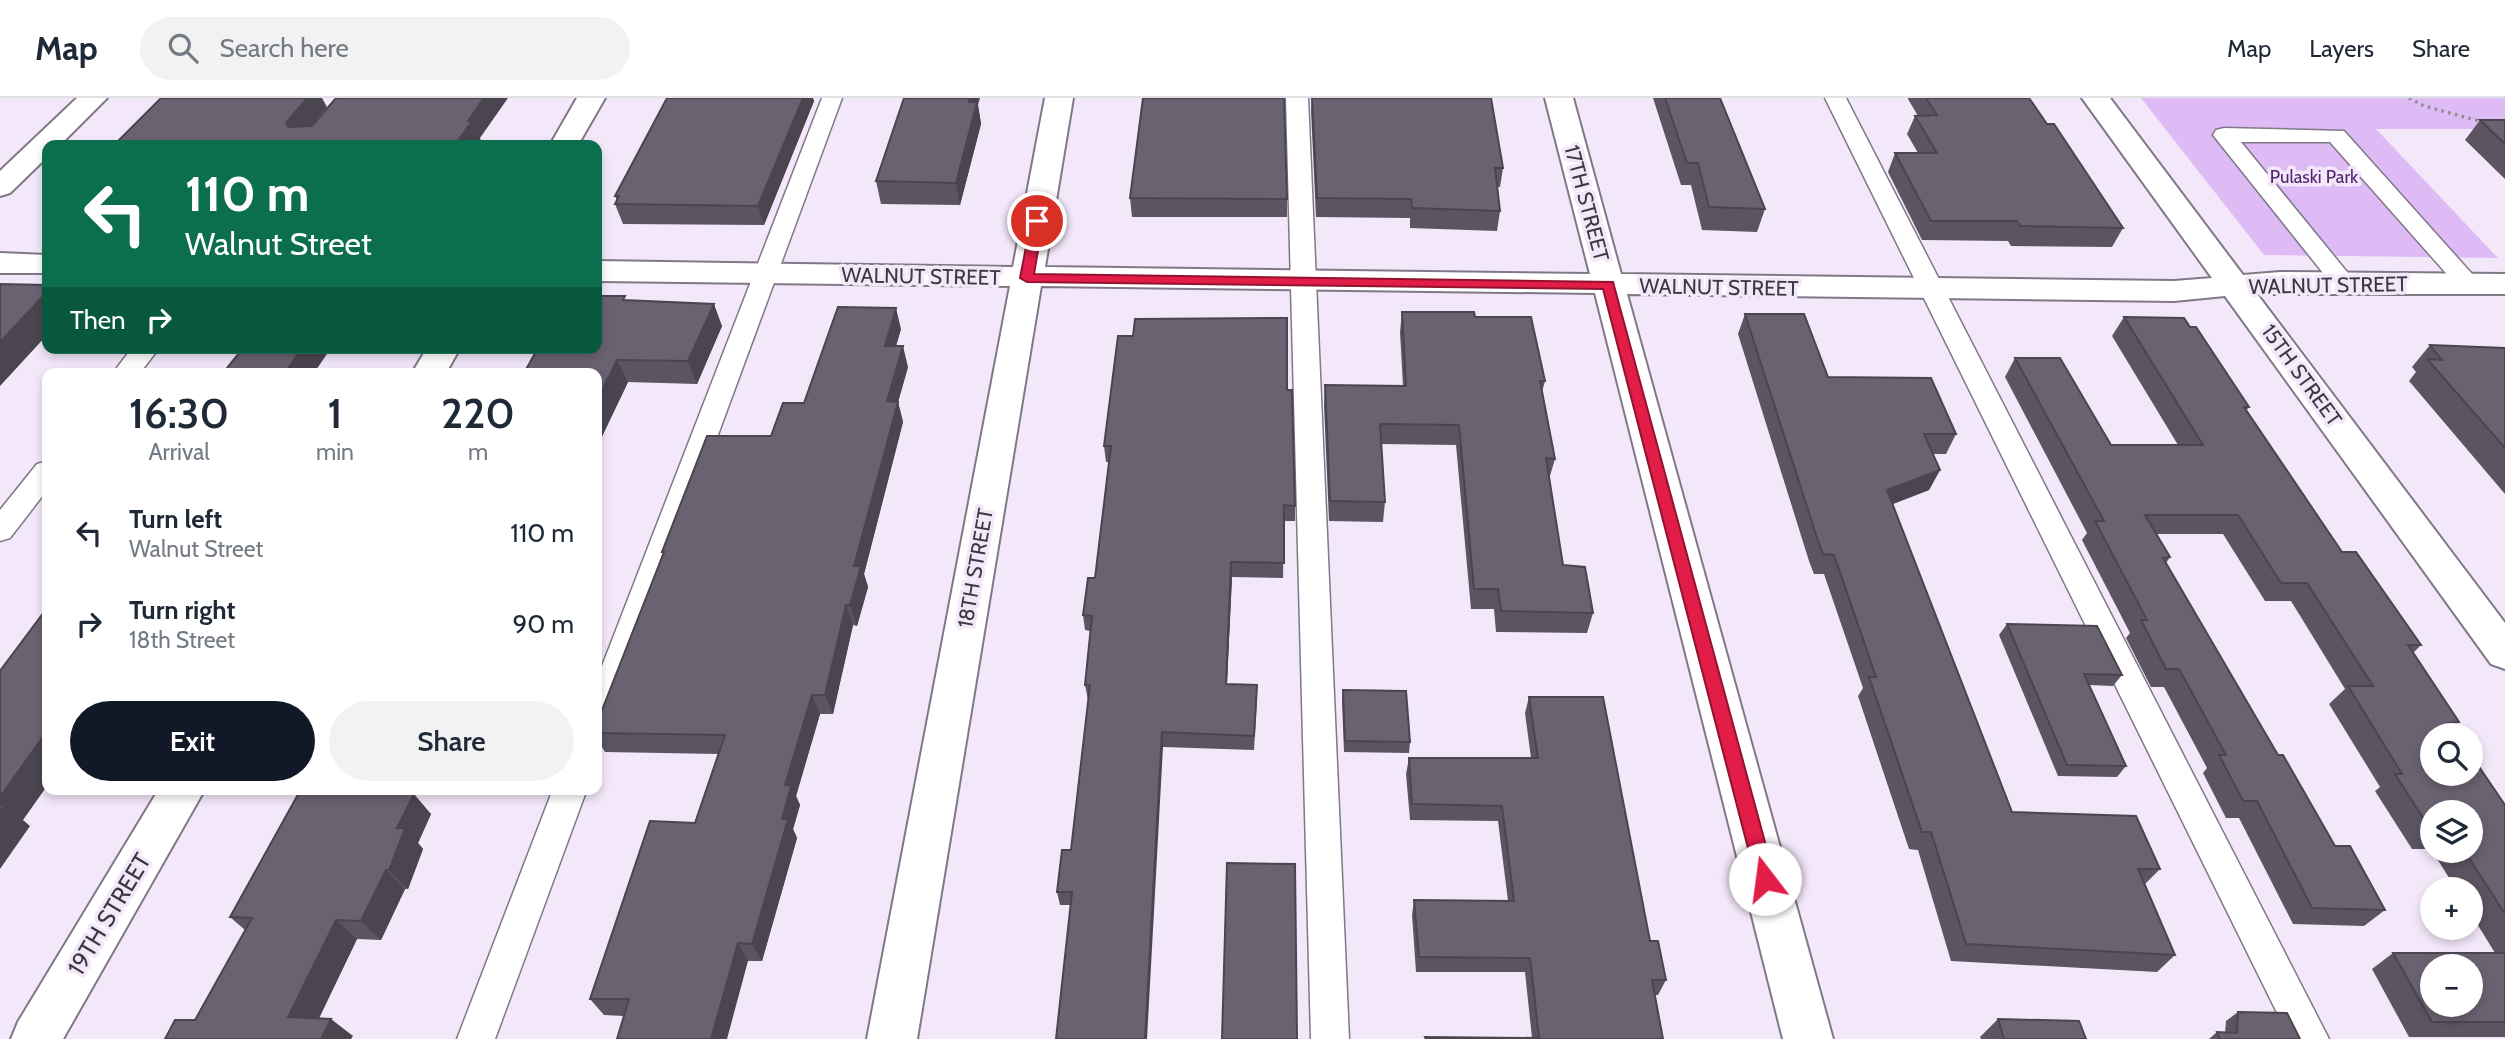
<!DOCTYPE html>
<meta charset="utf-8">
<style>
body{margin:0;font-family:Cabin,sans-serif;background:#f2f2f3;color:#1f2937;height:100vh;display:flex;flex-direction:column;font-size:26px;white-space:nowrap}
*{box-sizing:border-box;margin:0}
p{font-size:23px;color:#747a83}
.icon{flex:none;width:38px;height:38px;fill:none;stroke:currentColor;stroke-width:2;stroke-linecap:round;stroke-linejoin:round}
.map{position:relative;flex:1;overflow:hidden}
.drawer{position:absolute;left:42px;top:270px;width:560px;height:427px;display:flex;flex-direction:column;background:#fff;border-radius:14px;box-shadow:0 4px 10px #0003}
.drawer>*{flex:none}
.top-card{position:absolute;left:42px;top:42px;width:560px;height:214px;border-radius:14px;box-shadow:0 4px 10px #0003;background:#0b6e4f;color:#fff;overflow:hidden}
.fabs{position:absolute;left:2420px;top:625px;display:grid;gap:14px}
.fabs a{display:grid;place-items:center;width:63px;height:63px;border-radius:50%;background:#fff;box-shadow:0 4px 10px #0003;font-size:35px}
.pin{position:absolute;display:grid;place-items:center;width:60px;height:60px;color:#fff;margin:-30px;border:4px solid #fff;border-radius:50%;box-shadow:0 2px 7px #0007}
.me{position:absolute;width:77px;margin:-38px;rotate:345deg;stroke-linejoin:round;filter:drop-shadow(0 0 5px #0008)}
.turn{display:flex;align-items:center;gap:24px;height:147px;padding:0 28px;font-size:32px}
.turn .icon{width:91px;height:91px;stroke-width:2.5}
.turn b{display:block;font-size:49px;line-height:60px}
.then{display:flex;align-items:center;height:66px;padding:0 28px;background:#0003;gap:14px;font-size:26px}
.eta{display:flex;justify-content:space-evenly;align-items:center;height:119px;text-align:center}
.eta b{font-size:42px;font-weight:600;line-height:49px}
.cta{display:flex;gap:14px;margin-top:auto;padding:14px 28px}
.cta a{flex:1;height:80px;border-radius:42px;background:#111827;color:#fff;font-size:28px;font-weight:600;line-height:80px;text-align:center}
.cta a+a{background:#f2f2f3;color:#1f2937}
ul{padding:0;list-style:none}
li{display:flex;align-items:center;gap:21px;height:91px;padding:0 28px}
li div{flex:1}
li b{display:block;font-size:26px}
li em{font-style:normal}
header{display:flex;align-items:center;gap:42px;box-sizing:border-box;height:98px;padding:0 35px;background:#fff;border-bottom:2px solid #e0e1e3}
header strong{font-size:33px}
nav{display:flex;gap:38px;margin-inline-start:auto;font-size:24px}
.search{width:490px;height:63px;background:#f2f2f3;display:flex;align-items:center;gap:18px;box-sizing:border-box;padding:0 24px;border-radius:38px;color:#747a83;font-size:26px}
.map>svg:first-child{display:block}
.green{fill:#debbf4}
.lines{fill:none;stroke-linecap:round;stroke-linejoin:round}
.service-casing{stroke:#807787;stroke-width:3}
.minor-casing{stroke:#807787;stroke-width:4}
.path{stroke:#938c98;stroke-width:3.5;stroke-dasharray:2.5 4.5;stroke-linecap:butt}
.service{fill:#fff;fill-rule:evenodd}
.minor{fill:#fff;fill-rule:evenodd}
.wall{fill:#5c5461;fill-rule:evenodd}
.shaded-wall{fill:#4b454f}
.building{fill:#6b6271;stroke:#4b454f;stroke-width:2;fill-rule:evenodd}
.route{fill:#e11d48;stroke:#92132f;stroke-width:2}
.labels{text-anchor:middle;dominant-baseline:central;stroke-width:7;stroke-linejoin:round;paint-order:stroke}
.far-park-label{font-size:18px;fill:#55256d;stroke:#f3e8fa}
.street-label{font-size:21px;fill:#3c383f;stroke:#f3e8fa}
.near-street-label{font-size:24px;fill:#3c383f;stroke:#f3e8fa}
</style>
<header>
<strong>Map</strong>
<div class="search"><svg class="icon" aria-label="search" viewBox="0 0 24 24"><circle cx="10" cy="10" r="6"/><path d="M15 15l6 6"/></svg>Search here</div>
<nav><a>Map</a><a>Layers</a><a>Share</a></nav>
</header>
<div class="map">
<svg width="2505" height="941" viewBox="0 0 2505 941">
<rect width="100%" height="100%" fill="#f3e8fa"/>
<!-- green -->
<path class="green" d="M2141,0h364v31h-129l122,129 -234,-3z"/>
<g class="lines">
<defs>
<path id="service" d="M822,0h20l-229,622 -4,10 -12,3v-54z
M1286,0h22l41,941h-38z
M1825,0h21l483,941h-39z
M2224,30l120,3 137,153 -3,5 -9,3 -9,-3 -130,-147h-89l115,141 -3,5 -9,3 -9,-3 -122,-153 3,-5z
M132,250h27l-19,25h-27z
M47,363v29l-37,48 -10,3v-31l37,-46z
M553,691h34l-92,250h-38z"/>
<path id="minor" d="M77,0h30l-47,47h-13v12l-37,36 -10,3v-25z
M577,0h28l-27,47h-28z
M1045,0h28l-28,169 545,7 -45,-176h28l48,176 553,7 38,-3 -130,-180h28l133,177 37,-3 225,2v20h-248l248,329v46l-14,-5 -266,-368 -51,5 -547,-7 206,745h-50l-188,-746 -554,-7 -124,753h-50l143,-753 -413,-5v-20l416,6z
M0,155l47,2v18h-47z
M427,250h33l-14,25h-34z
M159,691h46l-142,250h-52l7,-17z"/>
</defs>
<!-- service casing -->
<use href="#service" class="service-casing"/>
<!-- minor casing -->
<use href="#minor" class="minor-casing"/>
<!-- path -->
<path class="path" d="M2409,0l15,8 59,16"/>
<!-- service -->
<use href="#service" class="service"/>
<!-- minor -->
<use href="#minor" class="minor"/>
</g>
<!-- wall -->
<path class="wall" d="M667,0h146l1,3 -50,124 -141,-1 -8,-20 2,-3 -2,-5z
M1312,0l191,70 -3,19h-3l3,24 -3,20 -87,-3v-10l-94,-1 -5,-106z
M1653,0h67l45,111 -8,23 -55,-2 -11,-45h-10z
M1908,0h121l18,26 76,104 -11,19 -101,-1 -3,-5 -86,-1 -34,-68 7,-19h23l-11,-19 8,-18h3l-10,-17z
M978,7l3,19 -21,81 -79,-1 -5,-23z
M2480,22h25v59l-40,-39z
M1130,100l157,1v18h-155z
M627,202l95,26 -25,58 -69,-2 -31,65z
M1402,214l73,5 70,64 -3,11 13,67 -6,20 14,86 30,48 -6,20 -91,-1 -2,-23h-23l-15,-164 -75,-1 4,58 -2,20 -54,-1 -5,-115 1,-21 78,1 -3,-54z
M1745,216l83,63 128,57 -10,20h-13l7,16 -11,20 -36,14 119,308 148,57 -15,15 30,71 -18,17 -206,-11 -33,-111 -9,-1 -51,-153 5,-8 -39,-114h-10l-5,-13 -71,-227z
M2124,219l66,10 59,80 -3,4 96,141 79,93 -8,8 46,69 -7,6 53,77v232h-96l-37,-68 21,-16h102l-24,-39v-25h-15l-25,-40h-19l-37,-58 5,-4 -51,-83 16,-15 -54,-88h-26l-42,-67h-67l14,23 -4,6 112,192 57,91 50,64 -21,16 -71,-2 -54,-106h-13l-23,-45 4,-5 -43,-81h-13l-25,-49 4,-5 -48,-93 5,-7 -82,-156 10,-19 96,87h67l-66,-109zM2432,714l39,38h-39z
M901,231l-5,17 12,21 -10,35 5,20 -39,152 4,13 -11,39 -4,-1 -20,89h-13l-24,82 4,9 -7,24 4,9 -35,123h-14l-124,55 -20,-1 -14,-16 105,-176 24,-69 -114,-2 -8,-13v-6l66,-178 -1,-3 142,-149z
M2430,247l75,3v146l-96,-113 7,-9 -4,-5z
M1287,292l8,116v15h-11l-1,57 -51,-1 -5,107 30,16 -3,50 -91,-3 -93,158h-10l-3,-13 14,-42 17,-150 -3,-15 6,-54 -6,-1 -2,-15 12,-37 14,-116h-3l-2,-16z
M2007,526l115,51 -9,11 -24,-1 37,81 -9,11 -59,-1 -59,-141z
M1343,592l67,52 -1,11 -65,-1 -2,-51z
M1529,599l121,244 16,39 -8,15h-3l8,44h-238v-2l107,1 -7,-66h-109l-4,-57 2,-15 94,1 -10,-80 -88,-1 -4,-46 3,-16h122l-6,-45z
M301,691h105l-2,5 27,20 -13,29 5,6 -15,40h-3l-24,51 -24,-1 -38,79 34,18 -158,-16 50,-90 -15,-13z
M2238,914l62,27h-91l8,-7 8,1 1,-12z
M1998,921l88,20h-105l-1,-2z"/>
<!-- shaded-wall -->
<path class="shaded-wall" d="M307,0h15l5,9 -29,36 -12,-20z
M484,0h24l-28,40 1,3 -2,4h-24l13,-24z
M803,0h10l1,3 -50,124 -6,-19z
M970,0h10l-2,7 3,19 -21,81 -4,-22z
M47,194v43l-47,51v-44z
M714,206l8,22 -25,58 -9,-23z
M896,210l5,21 -11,37 -5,-20z
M903,248l5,21 -10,35 5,20 -39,152 4,13 -11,39 -7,-21 4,-39 33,-165z
M302,250h29l-17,25h-29z
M617,262l11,22 -31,65v-46z
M1940,372l-11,20 -52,20 10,-20z
M1231,464l1,15 -6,122v-15z
M846,507l7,20 -20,89 -8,-19z
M812,597l8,19 -24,82 4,9 -7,24 4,9 -35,123 -10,-17 30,-125 3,-34z
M47,633v55l-24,34 7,6 -30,43v-72z
M1162,634l1,15 -16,292h-2z
M378,691h28l-12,25 -18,-21z
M414,696l17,20 -13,29 5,6 -15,40 -19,-19 8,-42z
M386,772l19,19 -24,51 -20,-19z
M336,822l21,19 -46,96 -23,-18z
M738,845l10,18 -21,78h-16z
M331,921l22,17 -2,3h-30z"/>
<!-- building -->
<path class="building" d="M161,0h146l-21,25 2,4 24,-1 24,-28h148l-16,23h4l-17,24h-341z
M667,0h136l-45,108 -143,-2 4,-8h-4z
M904,0h66l-1,4h8l-21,81 -80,-2z
M1143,0h141l3,101 -157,-1z
M1312,0h179l12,70h-8l5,43 -88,-3 -1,-9 -94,-1z
M1665,0h55l45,111 -56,-2 -11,-44h-11z
M1926,0h103l18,26h7l69,104 -103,-2 -3,-5h-86l-36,-68h42l-22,-37 22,-1z
M2480,22h25v24z
M0,186l47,1v7l-47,50z
M597,198h28l-2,4 91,4 -26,57 -71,-1 -20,41v-28h-73l14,-25h59z
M838,209l58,1 -11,38h18l-16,55 11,1 -44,164h7l-11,39h-4l-21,90h-13l-27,90 6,1 -9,33h6l-36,125 -14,-1 -27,96h-94l12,-40h-39l60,-178 45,2 30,-88 -128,-2v-10l67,-171h-2l45,-116h64l12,-33h21z
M1402,214h72l1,5h56l14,64h-5l15,78 -9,-1 17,107 22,2 8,46 -92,-2 -3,-22h-24l-15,-164 -79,-1 5,78 -55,-1 -5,-116 81,1z
M1745,216h59l24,63 103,1 25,56h-32l16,36 -53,20 125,322 124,4 24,53h-22l37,86 -209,-11 -35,-112h-9l-53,-155h7l-42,-122 -11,-1 -5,-13z
M2124,219l60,1 6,9h6l53,80h-5l98,145h14l65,93h-13l51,77 -11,1 9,12h-25v39h39v-19l34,50v109l-41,-64h7v-38h-39v20l-37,-58h7l-54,-88h25l-66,-103h-26l-43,-68h-93l25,42 -7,1 115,197h5l52,91h15l35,64 -73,-2 -55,-107h-14l-24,-46h7l-47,-86h-13l-25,-49h6l-52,-99h9l-89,-163h45l51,87h92z
M1287,220v72h5l3,116 -11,-1v58l-53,-1 -5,122 31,1 -3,51 -92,-4 -17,307h-89l16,-147h-15l5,-42h9l19,-165h-5l7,-69 -9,-1 5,-37h7l16,-132h-7l14,-110h15l2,-17z
M2430,247l75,3v100l-78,-89 15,1z
M243,250h59l-17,25h-62z
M47,510v123l-47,66v-126z
M2007,526l90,2 25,49 -38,-1 42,92 -59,-1z
M1343,592l63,1 4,51 -65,-1z
M1529,599h74l47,244h8l8,39h-14l11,59h-237l-1,-2 114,1 -9,-80 -111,-1 -5,-57 100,1 -12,-95 -90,-2 -3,-46h129z
M301,691h77l-2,4 38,1 -17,34h8l-16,42h-3l-25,51 -25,-1 -48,97 43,2 -10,20h-156l10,-19h20l57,-102 -22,-1z
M0,708h5l-5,7z
M1227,765l68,1 2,175h-75z
M2393,855h112v69h-73zM2432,868h39v38h-39z
M2238,914l49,1 13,26h-80l-3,-7 20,1z
M1998,921l81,2 7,18h-82z"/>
<!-- route -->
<path class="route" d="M1037,119l6,4 -9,53 579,8 162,597 -3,6 -7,3 -6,-3 -3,-6 -153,-590 -576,-7 -7,-4 11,-57z"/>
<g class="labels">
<!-- far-park labels -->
<g class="far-park-label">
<text x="2314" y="79">Pulaski Park</text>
</g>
<!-- street labels -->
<g class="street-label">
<text transform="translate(1587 105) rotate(75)">17TH STREET</text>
<text transform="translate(921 178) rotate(1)">WALNUT STREET</text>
<text transform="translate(2328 187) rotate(-1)">WALNUT STREET</text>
<text transform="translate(1719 189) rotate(1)">WALNUT STREET</text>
<text transform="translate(2302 277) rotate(54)">15TH STREET</text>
<text transform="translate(975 470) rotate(-80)">18TH STREET</text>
</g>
<!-- near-street labels -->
<g class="near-street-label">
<text transform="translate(109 816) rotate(-59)">19TH STREET</text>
</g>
</g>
</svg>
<div class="fabs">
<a><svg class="icon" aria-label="search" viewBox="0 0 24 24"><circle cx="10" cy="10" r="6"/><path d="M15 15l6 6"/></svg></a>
<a><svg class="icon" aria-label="layers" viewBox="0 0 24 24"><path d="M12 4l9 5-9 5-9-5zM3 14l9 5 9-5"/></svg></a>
<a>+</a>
<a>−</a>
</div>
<div class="pin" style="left:1037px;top:123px;background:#d93025"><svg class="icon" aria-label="arrive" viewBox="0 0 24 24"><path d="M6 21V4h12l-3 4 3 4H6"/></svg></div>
<svg class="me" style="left:1765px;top:781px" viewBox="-20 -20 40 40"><circle r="19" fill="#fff"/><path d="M0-13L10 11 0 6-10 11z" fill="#e11d48"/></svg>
<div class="top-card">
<div class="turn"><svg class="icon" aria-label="left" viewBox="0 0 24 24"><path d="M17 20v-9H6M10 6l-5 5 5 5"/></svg><div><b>110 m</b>Walnut Street</div></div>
<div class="then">Then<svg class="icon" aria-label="right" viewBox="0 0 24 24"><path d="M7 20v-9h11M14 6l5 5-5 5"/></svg></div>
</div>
<section class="drawer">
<div class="eta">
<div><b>16:30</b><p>Arrival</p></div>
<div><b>1</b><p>min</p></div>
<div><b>220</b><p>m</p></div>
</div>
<ul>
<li><svg class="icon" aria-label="left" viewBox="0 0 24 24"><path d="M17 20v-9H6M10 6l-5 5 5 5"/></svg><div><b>Turn left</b><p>Walnut Street</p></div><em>110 m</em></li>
<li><svg class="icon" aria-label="right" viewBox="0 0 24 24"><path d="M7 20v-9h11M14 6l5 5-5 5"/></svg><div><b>Turn right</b><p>18th Street</p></div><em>90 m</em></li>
</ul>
<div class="cta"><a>Exit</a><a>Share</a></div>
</section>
</div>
